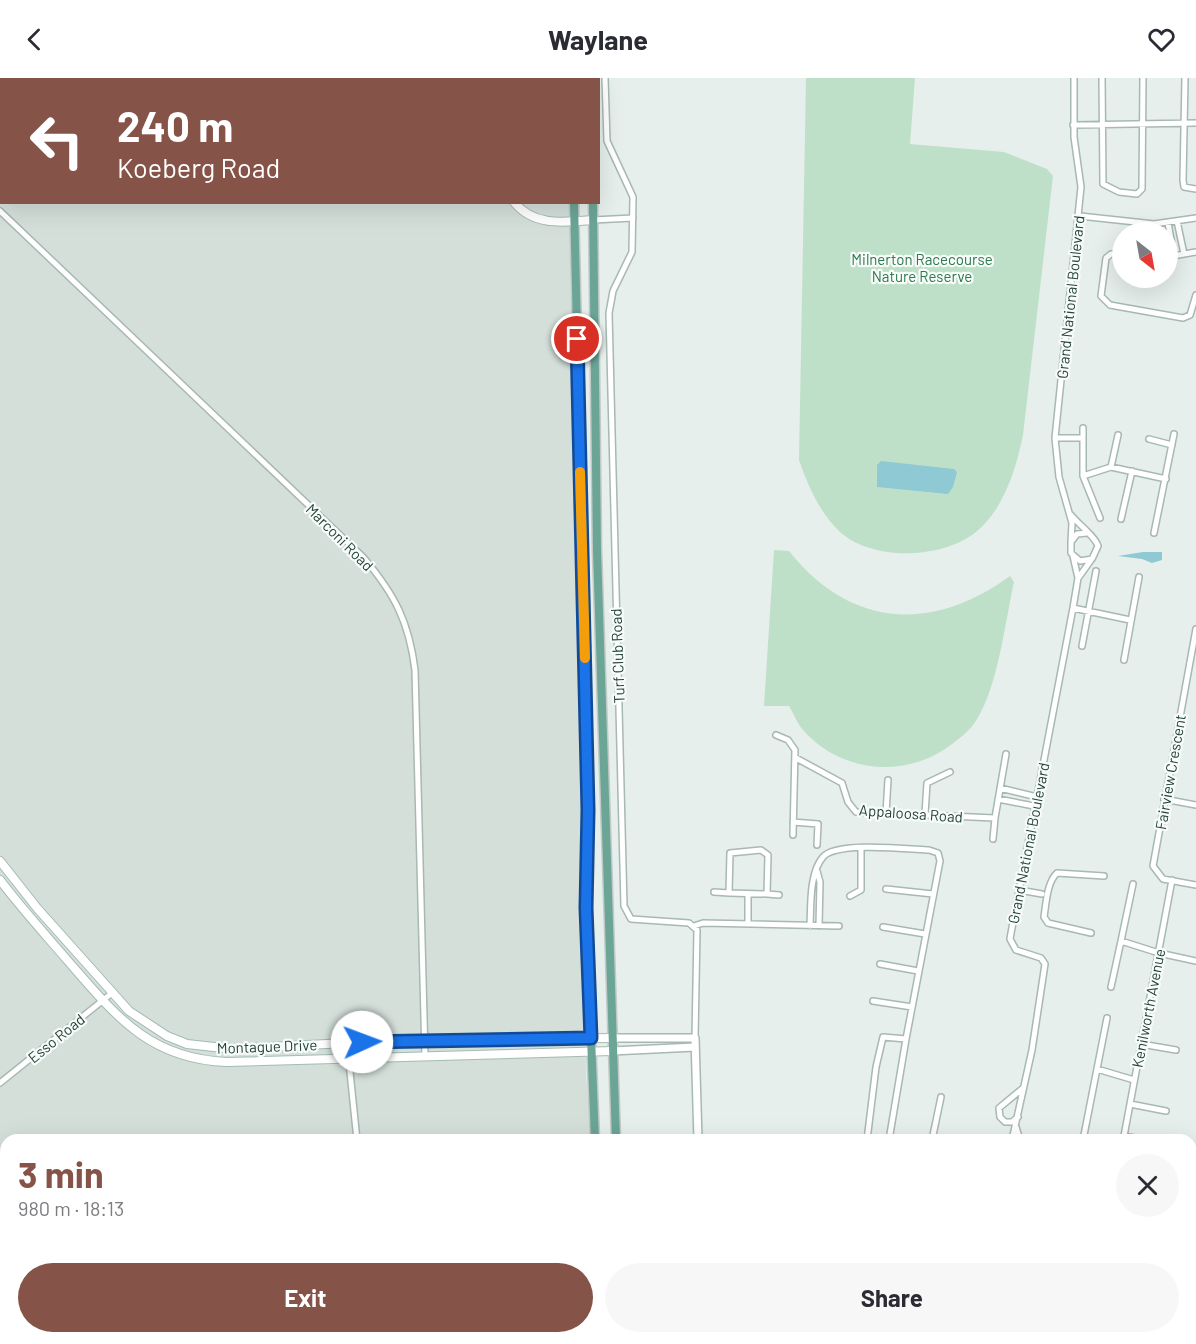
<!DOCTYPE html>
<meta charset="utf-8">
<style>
body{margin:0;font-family:Barlow,sans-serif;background:#f7f7f7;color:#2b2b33;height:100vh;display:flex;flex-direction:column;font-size:22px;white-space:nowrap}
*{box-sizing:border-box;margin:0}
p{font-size:20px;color:#7c7c81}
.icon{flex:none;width:33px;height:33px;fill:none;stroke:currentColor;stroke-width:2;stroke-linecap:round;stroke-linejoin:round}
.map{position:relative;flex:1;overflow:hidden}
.sheet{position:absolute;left:0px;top:1056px;width:1197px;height:210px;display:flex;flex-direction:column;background:#fff;border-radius:18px 18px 0 0;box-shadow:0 6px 24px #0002}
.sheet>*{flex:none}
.guide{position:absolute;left:0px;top:0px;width:600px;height:126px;box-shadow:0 6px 24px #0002;background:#855347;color:#fff;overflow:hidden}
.needle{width:39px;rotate:149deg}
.buttons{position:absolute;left:1112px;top:144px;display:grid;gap:12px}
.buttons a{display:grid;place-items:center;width:66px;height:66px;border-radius:50%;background:#fff;box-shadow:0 6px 24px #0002;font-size:30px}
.pin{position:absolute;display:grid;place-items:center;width:51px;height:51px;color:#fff;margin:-26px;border:3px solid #fff;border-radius:50%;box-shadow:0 2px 6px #0007}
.me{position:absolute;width:66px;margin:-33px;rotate:88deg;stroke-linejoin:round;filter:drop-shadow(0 0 4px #0008)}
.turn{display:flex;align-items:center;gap:21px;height:126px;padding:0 18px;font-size:27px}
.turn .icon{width:78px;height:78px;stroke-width:2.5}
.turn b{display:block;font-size:42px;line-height:51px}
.round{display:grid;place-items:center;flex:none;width:63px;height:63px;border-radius:32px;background:#f7f7f7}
.summary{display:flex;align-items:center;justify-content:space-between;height:102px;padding:0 18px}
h1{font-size:36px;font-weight:700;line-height:45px;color:#855347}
.primary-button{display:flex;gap:12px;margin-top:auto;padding:12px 18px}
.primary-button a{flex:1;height:69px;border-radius:36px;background:#855347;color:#fff;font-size:24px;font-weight:700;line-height:69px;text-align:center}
.primary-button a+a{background:#f7f7f7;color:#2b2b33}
header{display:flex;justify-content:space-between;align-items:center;height:78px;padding:0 18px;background:#fff;font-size:27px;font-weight:700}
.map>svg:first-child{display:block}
.built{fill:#d4dfda}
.green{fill:#bfe0c8}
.water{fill:#8ec9d4}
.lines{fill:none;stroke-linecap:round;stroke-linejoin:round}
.minor-casing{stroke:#a8b8b2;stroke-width:8}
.tertiary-casing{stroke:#a8b8b2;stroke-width:10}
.secondary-casing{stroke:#a4bbb3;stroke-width:10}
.primary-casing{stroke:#c2cac8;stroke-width:11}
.minor{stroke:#fff;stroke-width:5}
.tertiary{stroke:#fff;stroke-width:7}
.secondary{stroke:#fff;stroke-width:8}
.primary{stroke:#6aa596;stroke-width:8}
.route-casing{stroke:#114b97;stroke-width:15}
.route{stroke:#1a73e8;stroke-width:10}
.slow{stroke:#f59e0b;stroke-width:10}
.labels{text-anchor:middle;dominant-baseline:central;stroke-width:4.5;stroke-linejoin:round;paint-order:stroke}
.park-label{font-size:15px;fill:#2d7a4b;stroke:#f7fbf9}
.street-label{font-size:15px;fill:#24423a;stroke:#f7fbf9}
</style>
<header><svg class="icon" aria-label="back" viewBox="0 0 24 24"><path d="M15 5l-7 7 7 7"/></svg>Waylane<svg class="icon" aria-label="heart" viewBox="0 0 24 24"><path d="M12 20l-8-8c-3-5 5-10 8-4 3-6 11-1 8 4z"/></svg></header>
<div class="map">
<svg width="1196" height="1266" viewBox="0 0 1196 1266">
<rect width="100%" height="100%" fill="#e6efeb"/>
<!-- built -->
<path class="built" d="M0,0h566l-564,2v122l567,1 17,872 5,65h-585v198h599v6h-605z"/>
<!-- green -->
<path class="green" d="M806,0h109l-5,66 94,8 43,17 6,7 -30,259c-7,34 -19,74 -47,97 -33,27 -104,30 -137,-1 -19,-18 -31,-45 -40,-71z
M774,472l15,1c61,77 143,82 221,25l4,6c-9,40 -16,104 -37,137 -6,11 -18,20 -29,28 -46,32 -108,25 -145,-17 -6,-7 -9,-16 -14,-24h-25z"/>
<!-- water -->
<path class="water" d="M881,383l73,8 3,3 -4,15 -5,7 -71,-7v-22z
M1143,474h19v8l-10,3 -10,-4 -24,-3z"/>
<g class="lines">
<defs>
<path id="minor" d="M605,0l2,63 26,56 -1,55 -19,39 -4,22 15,593 7,13 58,4 8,7 -2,108
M1102,0l1,106 16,8 18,2 5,-5 1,-111
M1185,0l-2,102 1,7 12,2
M1073,47l123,-2
M0,133l364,347c31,37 45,64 51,112l10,386
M1080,138l74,8 42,-6
M593,142l40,-2
M1177,143l7,33
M1168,145l6,33
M1122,176h-11l-5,4 -5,38 9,9 73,13 7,-3 6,-20
M1167,179l29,-5
M1083,350v48l17,42
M1055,360h27
M1149,361l23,6
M1111,389l7,-32
M1083,398l28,-9 55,12
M1071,437c8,10 24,21 27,31l-6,13 -12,2 -9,-8v-11l6,-8 10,-1
M1121,441l11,-48
M1154,455l20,-99
M1071,464l1,-19 -13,-46 -4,-39 26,-251 -7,-50v-59
M1079,499l12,-17
M1073,530l57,12
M1196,551l-43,237 10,13 33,6
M1082,568l14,-75
M1124,582l15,-83
M776,657l12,5 7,10 -2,85
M796,680l46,25 6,19 8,10 139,6 11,-64
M1000,710l37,9
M998,721l36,7
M1164,721l32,6
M886,735l2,-33
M925,736l2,-31 23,-11
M793,744l25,2 -1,21
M993,761l2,-21
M761,772l7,5 -1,39 -38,-1 1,-40z
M817,793l3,11 -1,44
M886,811l47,5
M1019,812l23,4
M714,814l15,1
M767,816l12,1
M850,818l11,-6v-42
M748,846v-30
M694,848l9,-3 136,3
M810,848c1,-20 -1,-53 13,-69 13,-16 85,-8 106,-7l9,3 2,8 -34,178
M883,849l42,7
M1091,855l-43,-10 -4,-6c2,-13 3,-35 13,-44l47,3
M1121,863l12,-57
M880,886l38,7
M1111,909l10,-46 38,12 37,8
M873,923l39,6
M347,965l10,97
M1141,966l35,6
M1097,991l37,11
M0,1005l112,-90
M1130,1026l36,7
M1018,1039l-6,5h-7l-5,-5 -1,-9 23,-19
M1016,1049l4,13
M1084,1057l23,-117
M1124,1058l48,-256
M867,1062l9,-73 7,-30 23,2 -17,101
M932,1062l9,-43
M1012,1062l20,-90 13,-86 -4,-6 -25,-8 -6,-11 1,-6 62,-325 5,-30 -5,-22
M1112,1062l12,-4 21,4
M1191,1071l5,1
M0,1089l6,16
M61,1260l2,6
M383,1260v6
M506,1260v6
M1183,1260l7,6
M219,1266l15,-6
M1060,1266l2,-6"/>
<path id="tertiary" d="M612,960h83l3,102
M612,973l83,-4
M1191,1222l5,-4
M914,1260l42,6
M1142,1266l7,-6"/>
<path id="secondary" d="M395,0l1,2
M514,124c20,25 51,20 79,18
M0,783l37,47 92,103 38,25 20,8 45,5 153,-8 227,-3
M0,802c21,28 45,54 68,81 48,55 81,98 159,101l385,-11"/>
<path id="primary" d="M572,0v2
M590,0v2
M574,124l14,608 -2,98 9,232
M593,124l4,348 19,590
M606,1260l1,6
M622,1260v6"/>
</defs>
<!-- minor casing -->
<use href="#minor" class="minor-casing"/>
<!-- tertiary casing -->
<use href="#tertiary" class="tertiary-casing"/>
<!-- secondary casing -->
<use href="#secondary" class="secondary-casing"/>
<!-- primary casing -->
<use href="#primary" class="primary-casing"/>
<!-- minor -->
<use href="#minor" class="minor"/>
<!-- tertiary -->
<use href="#tertiary" class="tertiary"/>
<!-- secondary -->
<use href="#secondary" class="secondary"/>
<!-- primary -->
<use href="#primary" class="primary"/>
</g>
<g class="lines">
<defs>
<path id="route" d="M362,964l229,-4 -5,-130 2,-98 -11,-471"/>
</defs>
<!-- route casing -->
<use href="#route" class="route-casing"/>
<!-- route -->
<use href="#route" class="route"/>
<!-- slow -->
<path class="slow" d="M580,394l5,186"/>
</g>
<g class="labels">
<!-- park labels -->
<g class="park-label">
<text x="922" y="181">Milnerton Racecourse<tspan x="922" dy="17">Nature Reserve</tspan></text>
</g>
<!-- street labels -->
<g class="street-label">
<text transform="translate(1070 219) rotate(-84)">Grand National Boulevard</text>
<text transform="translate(340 459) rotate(45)">Marconi Road</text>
<text transform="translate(617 578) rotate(-92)">Turf Club Road</text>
<text transform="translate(1170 694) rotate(-80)">Fairview Crescent</text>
<text transform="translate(911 735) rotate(4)">Appaloosa Road</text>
<text transform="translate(1028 765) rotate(-79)">Grand National Boulevard</text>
<text transform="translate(1148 930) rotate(-79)">Kenilworth Avenue</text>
<text transform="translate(56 960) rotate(-39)">Esso Road</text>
<text transform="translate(267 968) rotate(-2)">Montague Drive</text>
</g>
</g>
</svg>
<div class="buttons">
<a><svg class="needle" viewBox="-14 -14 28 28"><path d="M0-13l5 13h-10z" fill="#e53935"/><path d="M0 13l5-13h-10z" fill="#7c7c81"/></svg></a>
</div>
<div class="pin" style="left:577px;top:261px;background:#d93025"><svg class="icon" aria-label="arrive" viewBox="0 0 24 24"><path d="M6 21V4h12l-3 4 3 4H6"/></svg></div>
<svg class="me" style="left:362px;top:964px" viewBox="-20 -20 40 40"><circle r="19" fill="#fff"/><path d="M0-13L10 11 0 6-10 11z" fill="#1a73e8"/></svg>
<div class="guide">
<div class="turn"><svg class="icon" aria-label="left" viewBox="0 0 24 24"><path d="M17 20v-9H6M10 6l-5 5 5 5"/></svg><div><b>240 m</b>Koeberg Road</div></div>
</div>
<section class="sheet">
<div class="summary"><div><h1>3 min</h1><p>980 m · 18:13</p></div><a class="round"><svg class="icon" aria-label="close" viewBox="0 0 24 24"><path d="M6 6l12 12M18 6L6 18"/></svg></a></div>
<div class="primary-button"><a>Exit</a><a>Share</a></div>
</section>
</div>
